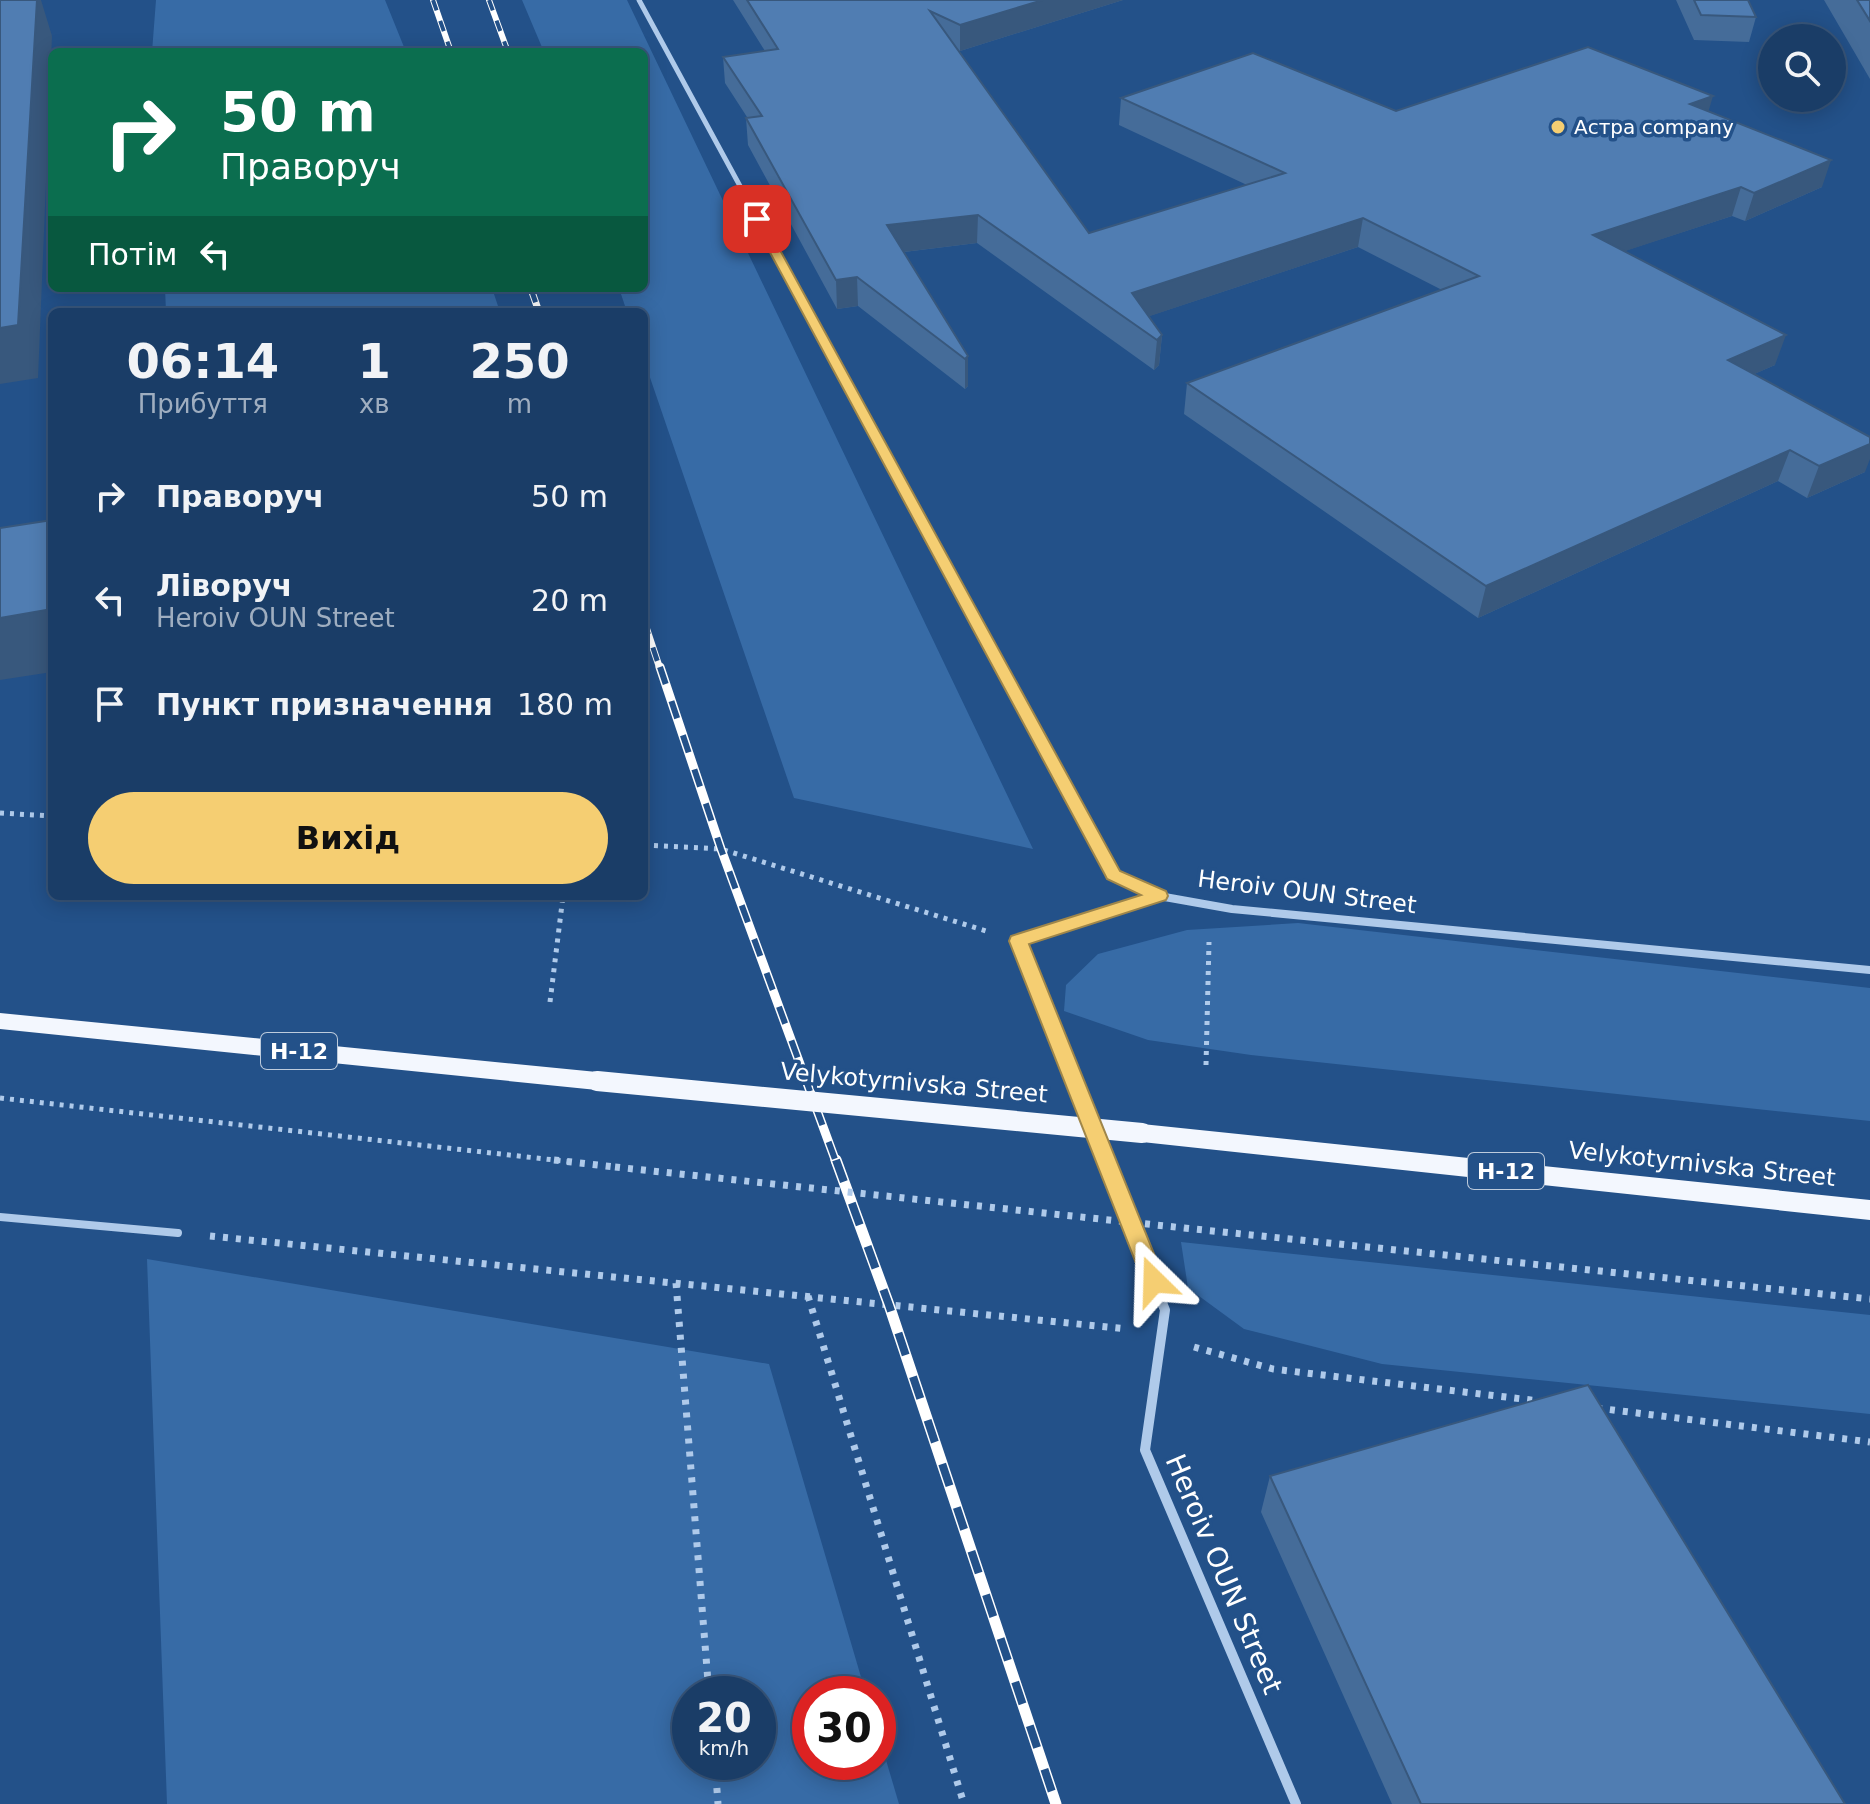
<!DOCTYPE html>
<html lang="uk">
<meta charset="utf-8">
<style>
body{margin:0;font-family:"DejaVu Sans",sans-serif;background:#23446d;color:#f1f3f6;height:100vh;display:flex;flex-direction:column;font-size:30px;white-space:nowrap}
*{box-sizing:border-box;margin:0}
p{font-size:26px;color:#9faec0}
.icon{flex:none;width:44px;height:44px;fill:none;stroke:currentColor;stroke-width:2;stroke-linecap:round;stroke-linejoin:round}
.map{position:relative;flex:1;overflow:hidden}
.details{position:absolute;left:48px;top:308px;width:600px;height:592px;display:flex;flex-direction:column;background:#1a3d67;border-radius:12px;box-shadow:0 4px 20px #0003,0 0 0 2px #38567b}
.details>*{flex:none}
.top-card{position:absolute;left:48px;top:48px;width:600px;height:244px;border-radius:12px;box-shadow:0 4px 20px #0003,0 0 0 2px #38567b;background:#0b6e4f;color:#fff;overflow:hidden}
.buttons{position:absolute;left:1758px;top:24px;display:grid;gap:16px}
.buttons a{display:grid;place-items:center;width:88px;height:88px;border-radius:50%;background:#1a3d67;box-shadow:0 4px 20px #0003,0 0 0 2px #38567b;font-size:40px}
.speed{position:absolute;left:672px;top:1676px;display:flex;gap:16px;font-size:40px;font-weight:700;text-align:center}
.speed>*{display:grid;place-content:center;width:104px;height:104px;border-radius:50%;background:#1a3d67;box-shadow:0 4px 20px #0003,0 0 0 2px #38567b;line-height:1}
.speed small{font-size:20px;font-weight:400}
.speed .limit{border:12px solid #d22;background:#fff;color:#111}
.pin{position:absolute;display:grid;place-items:center;width:68px;height:68px;color:#fff;margin:-34px;border-radius:16px;box-shadow:0 4px 12px #0006}
.me{position:absolute;width:88px;margin:-44px;rotate:338deg;stroke-linejoin:round;filter:drop-shadow(0 0 6px #0008)}
.turn{display:flex;align-items:center;gap:28px;height:168px;padding:0 40px;font-size:36px}
.turn .icon{width:104px;height:104px;stroke-width:2.5}
.turn b{display:block;font-size:56px;line-height:68px}
.then{display:flex;align-items:center;height:76px;padding:0 40px;background:#0003;gap:16px;font-size:30px}
.eta{display:flex;justify-content:space-evenly;align-items:center;height:136px;text-align:center}
.eta b{font-size:48px;font-weight:700;line-height:56px}
.action{display:flex;gap:16px;margin-top:auto;padding:16px 40px}
.action a{flex:1;height:92px;border-radius:48px;background:#f5ce72;color:#111;font-size:32px;font-weight:700;line-height:92px;text-align:center}
ul{padding:0;list-style:none}
li{display:flex;align-items:center;gap:24px;height:104px;padding:0 40px}
li div{flex:1}
li b{display:block;font-size:30px}
li em{font-style:normal}
.map>svg:first-child{display:block}
.green{fill:#376ba6;fill-rule:evenodd}
.lines{fill:none;stroke-linecap:round;stroke-linejoin:round}
.path-far1{stroke:#afcaea;stroke-width:5;stroke-dasharray:4 6;stroke-linecap:butt}
.path{stroke:#afcaea;stroke-width:7;stroke-dasharray:5 8;stroke-linecap:butt}
.lane{stroke:#afcaea;stroke-width:8}
.street-far3{stroke:#afcaea;stroke-width:5}
.street-far2{stroke:#afcaea;stroke-width:6}
.street-far1{stroke:#afcaea;stroke-width:8}
.street{stroke:#afcaea;stroke-width:10}
.primary{fill:#f3f7fe;fill-rule:evenodd}
.rail-far3-casing{stroke:#fff;stroke-width:6}
.rail-far2-casing{stroke:#fff;stroke-width:7}
.rail-far1-casing{stroke:#fff;stroke-width:9}
.rail-casing{stroke:#fff;stroke-width:11}
.rail-far3{stroke:#235189;stroke-width:4;stroke-dasharray:11;stroke-linecap:butt}
.rail-far2{stroke:#235189;stroke-width:5;stroke-dasharray:14;stroke-linecap:butt}
.rail-far1{stroke:#235189;stroke-width:6;stroke-dasharray:18;stroke-linecap:butt}
.rail{stroke:#235189;stroke-width:8;stroke-dasharray:23;stroke-linecap:butt}
.path-bridge{stroke:#afcaea;stroke-width:7;stroke-dasharray:5 8;stroke-linecap:butt}
.primary-bridge{stroke:#f3f7fe;stroke-width:20}
.wall{fill:#456c99}
.shaded-wall{fill:#38587d}
.building{fill:#507db2;stroke:#38587d;stroke-width:2}
.route{fill:#f5ce72;stroke:#9f864a;stroke-width:2}
.poi-dot{fill:#f5ce72;stroke:#235189;stroke-width:3}
.labels{text-anchor:middle;dominant-baseline:central;stroke-width:7;stroke-linejoin:round;paint-order:stroke}
.far-poi-label{font-size:20px;fill:#fff;stroke:#235189;text-anchor:start}
.shield{fill:#235189;stroke:#bdcbdc;stroke-width:2}
.shield-label{font-size:22px;font-weight:bold;fill:#fff}
.street-label{font-size:24px;fill:#fff;stroke:#235189}
.near-street-label{font-size:28px;fill:#fff;stroke:#235189}
</style>
<div class="map">
<svg width="1870" height="1804" viewBox="0 0 1870 1804">
<rect width="100%" height="100%" fill="#235189"/>
<!-- green -->
<path class="green" d="M156,0h229l21,52h-254z
M522,0h105l406,849 -239,-51 -150,-438v-48h-17l-8,-24h25v-236h-100z
M165,288h327l8,24h-334z
M1298,923l572,65v133l-619,-66 -103,-15 -84,-29 2,-26 32,-31 89,-24z
M1181,1242l689,73v99l-488,-50 -138,-35 -56,-41z
M147,1259l622,105 97,330h-56v68h68v-29l21,71h-732zM758,1694v68h-68v-68z"/>
<g class="lines">
<!-- path-far1 -->
<path class="path-far1" d="M0,813l52,3
M644,845l77,4 265,82
M550,1002l13,-106
M1206,1065l3,-123
M0,1098l572,64"/>
<!-- path -->
<path class="path" d="M554,1160l61,7
M1184,1228l686,71
M210,1236l917,93
M676,1283l33,411
M808,1296l156,508
M1194,1347l79,22 266,32
M1597,1408l273,34
M715,1762l3,42"/>
<!-- lane -->
<path class="lane" d="M0,1217l178,16"/>
<!-- street-far3 -->
<path class="street-far3" d="M639,0l158,291"/>
<!-- street-far2 -->
<path class="street-far2" d="M796,289l206,380"/>
<!-- street-far1 -->
<path class="street-far1" d="M1001,667l113,208 45,21 73,13 638,61
M1106,1162l-88,-221 141,-45"/>
<!-- street -->
<path class="street" d="M1105,1160l60,150 -20,140 151,354"/>
<!-- primary -->
<path class="primary" d="M0,1013l597,59 8,3 3,6 -3,6 -8,3 -597,-61z
M1142,1124l728,76v20l-728,-78 -8,-3 -3,-6 3,-6z"/>
<defs>
<path id="rail-far3" d="M433,0l18,52
M489,0l19,52
M531,288l1,3"/>
<path id="rail-far2" d="M531,289l8,23
M644,621l16,48"/>
<path id="rail-far1" d="M660,667l61,182 115,313"/>
<path id="rail" d="M836,1160l53,145 167,499"/>
</defs>
<!-- rail-far3 casing -->
<use href="#rail-far3" class="rail-far3-casing"/>
<!-- rail-far2 casing -->
<use href="#rail-far2" class="rail-far2-casing"/>
<!-- rail-far1 casing -->
<use href="#rail-far1" class="rail-far1-casing"/>
<!-- rail casing -->
<use href="#rail" class="rail-casing"/>
<!-- rail-far3 -->
<use href="#rail-far3" class="rail-far3"/>
<!-- rail-far2 -->
<use href="#rail-far2" class="rail-far2"/>
<!-- rail-far1 -->
<use href="#rail-far1" class="rail-far1"/>
<!-- rail -->
<use href="#rail" class="rail"/>
<!-- path-bridge -->
<path class="path-bridge" d="M615,1167l569,61"/>
<!-- primary-bridge -->
<path class="primary-bridge" d="M597,1081l545,52"/>
</g>
<!-- wall -->
<path class="wall" d="M733,0h390l-163,51 -3,-1 132,183 158,-48 -128,-60 2,-27 275,13h312l114,76 -77,34 -13,-5 -108,35 151,114 -21,9 111,98 -58,26 -29,-17 -300,137 -294,-204 3,-31 255,-93 -84,-43 -209,69 13,19 -3,30 -5,5 -177,-127 -73,9 64,104v30l-3,3 -107,-83 -21,3 -89,-164 -2,-27 1,-1 -22,-34 -2,-26 42,-6z
M1676,0h72l8,17 -7,25 -55,-2z
M1824,0h46v79z
M1270,1476l575,328h-453l-131,-292z"/>
<!-- shaded-wall -->
<path class="shaded-wall" d="M37,0h4l11,36 -14,342 -38,6v-56z
M1043,0h80l-163,51v-26z
M1713,96l-8,27 -15,-19z
M1831,160l-9,27 -77,34 9,-28z
M1741,187l-9,29 -146,48 7,-29z
M978,215l-1,28 -90,11v-29z
M1363,218l-5,29 -226,75v-29z
M857,277l1,29 -21,3 -1,-29z
M1162,335l-3,30 -5,5 3,-30z
M1786,335l-11,30 -57,25 10,-30z
M968,356v30l-3,3v-30z
M1870,444v15l-5,13 -58,26 12,-32z
M1790,450l-12,31 -300,137 8,-32z
M52,609v63l-52,8v-62z"/>
<!-- building -->
<path class="building" d="M0,0h37l-19,325 -18,3z
M747,0h296l-83,25 -30,-14 159,222 196,-60 -164,-75 132,-45 143,58 192,-64 125,49 -23,8 141,56 -77,33 -13,-6 -148,48 193,100 -58,25 142,77v7l-51,22 -29,-16 -304,136 -299,-203 292,-107 -116,-58 -231,75 30,42 -5,5 -179,-125 -91,10 81,131 -3,3 -108,-82 -21,3 -90,-162 16,-2 -39,-59 55,-8z
M1694,0h54l8,17 -55,-2z
M1857,0h13v21z
M52,520v89l-52,9v-90z
M1588,1385l257,419h-424l-151,-328z"/>
<!-- route -->
<path class="route" d="M757,215l6,4 357,652 46,20 2,5 -2,4 -137,44 136,337 -3,7 -8,3 -8,-3 -3,-7 -134,-340 2,-5 130,-41 -34,-16 -2,-4 -353,-656z"/>
<!-- markers -->
<circle class="poi-dot" cx="1558" cy="127" r="8"/>
<g class="labels">
<!-- far-poi labels -->
<g class="far-poi-label">
<text x="1574" y="127">Астра company</text>
</g>
<!-- shield labels -->
<g class="shield">
<rect x="261" y="1033" width="76" height="36" rx="6"/>
<rect x="1468" y="1153" width="76" height="36" rx="6"/>
</g>
<g class="shield-label">
<text x="299" y="1051">Н-12</text>
<text x="1506" y="1171">Н-12</text>
</g>
<!-- street labels -->
<g class="street-label">
<text transform="translate(1307 892) rotate(7)">Heroiv OUN Street</text>
<text transform="translate(914 1083) rotate(5)">Velykotyrnivska Street</text>
<text transform="translate(1702 1164) rotate(6)">Velykotyrnivska Street</text>
</g>
<!-- near-street labels -->
<g class="near-street-label">
<text transform="translate(1224 1574) rotate(67)">Heroiv OUN Street</text>
</g>
</g>
</svg>
<div class="buttons">
<a><svg class="icon" aria-label="search" viewBox="0 0 24 24"><circle cx="10" cy="10" r="6"/><path d="M15 15l6 6"/></svg></a>
</div>
<div class="speed"><div>20<small>km/h</small></div><div class="limit">30</div></div>
<div class="pin" style="left:757px;top:219px;background:#d93025"><svg class="icon" aria-label="arrive" viewBox="0 0 24 24"><path d="M6 21V4h12l-3 4 3 4H6"/></svg></div>
<svg class="me" style="left:1154px;top:1281px" viewBox="-20 -20 40 40"><path d="M0-17L14 15 0 8-14 15z" fill="#f5ce72" stroke="#fff" stroke-width="4"/></svg>
<div class="top-card">
<div class="turn"><svg class="icon" aria-label="right" viewBox="0 0 24 24"><path d="M7 20v-9h11M14 6l5 5-5 5"/></svg><div><b>50 m</b>Праворуч</div></div>
<div class="then">Потім<svg class="icon" aria-label="left" viewBox="0 0 24 24"><path d="M17 20v-9H6M10 6l-5 5 5 5"/></svg></div>
</div>
<section class="details">
<div class="eta">
<div><b>06:14</b><p>Прибуття</p></div>
<div><b>1</b><p>хв</p></div>
<div><b>250</b><p>m</p></div>
</div>
<ul>
<li><svg class="icon" aria-label="right" viewBox="0 0 24 24"><path d="M7 20v-9h11M14 6l5 5-5 5"/></svg><div><b>Праворуч</b></div><em>50 m</em></li>
<li><svg class="icon" aria-label="left" viewBox="0 0 24 24"><path d="M17 20v-9H6M10 6l-5 5 5 5"/></svg><div><b>Ліворуч</b><p>Heroiv OUN Street</p></div><em>20 m</em></li>
<li><svg class="icon" aria-label="arrive" viewBox="0 0 24 24"><path d="M6 21V4h12l-3 4 3 4H6"/></svg><div><b>Пункт призначення</b></div><em>180 m</em></li>
</ul>
<div class="action"><a>Вихід</a></div>
</section>
</div>
